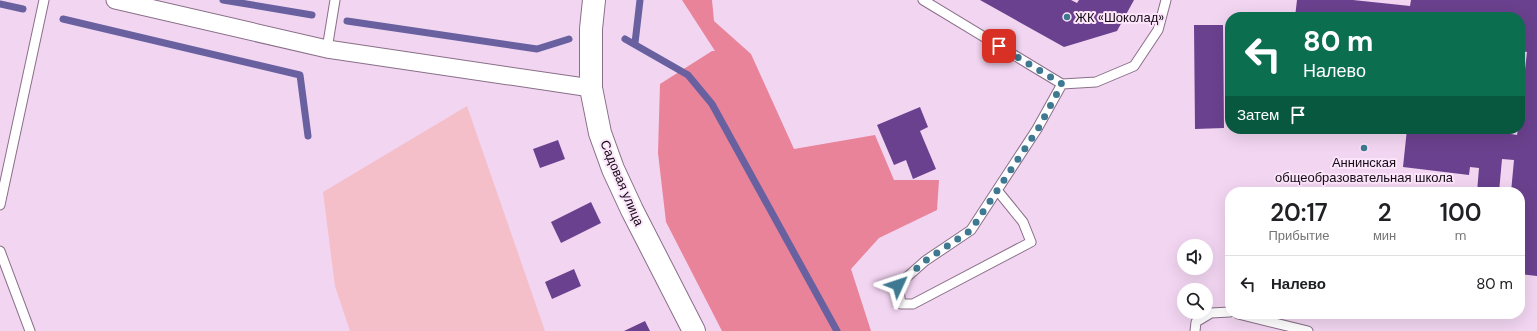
<!DOCTYPE html>
<html lang="ru">
<meta charset="utf-8">
<style>
body{margin:0;font-family:"DM Sans",sans-serif;background:#f2f2f2;color:#202124;height:100vh;display:flex;flex-direction:column;font-size:15px;white-space:nowrap}
*{box-sizing:border-box;margin:0}
p{font-size:13px;color:#757577}
.icon{flex:none;width:22px;height:22px;fill:none;stroke:currentColor;stroke-width:2;stroke-linecap:round;stroke-linejoin:round}
.map{position:relative;flex:1;overflow:hidden}
.sheet{position:absolute;left:1225px;top:187px;width:300px;height:132px;display:flex;flex-direction:column;background:#fff;border-radius:16px;box-shadow:0 4px 16px #0002}
.sheet>*{flex:none}
.hud{position:absolute;left:1225px;top:12px;width:300px;height:122px;border-radius:16px;box-shadow:0 4px 16px #0002;background:#0b6e4f;color:#fff;overflow:hidden}
.controls{position:absolute;left:1177px;top:239px;display:grid;gap:8px}
.controls a{display:grid;place-items:center;width:36px;height:36px;border-radius:50%;background:#fff;box-shadow:0 4px 16px #0002;font-size:20px}
.pin{position:absolute;display:grid;place-items:center;width:34px;height:34px;color:#fff;margin:-17px;border-radius:8px;box-shadow:0 2px 6px #0006}
.me{position:absolute;width:44px;margin:-22px;rotate:48deg;stroke-linejoin:round;filter:drop-shadow(0 0 3px #0008)}
.turn{display:flex;align-items:center;gap:14px;height:84px;padding:0 12px;font-size:18px}
.turn .icon{width:52px;height:52px;stroke-width:2.5}
.turn b{display:block;font-size:28px;line-height:34px}
.then{display:flex;align-items:center;height:38px;padding:0 12px;background:#0003;gap:8px;font-size:15px}
.eta{display:flex;justify-content:space-evenly;align-items:center;height:68px;text-align:center}
.eta b{font-size:24px;font-weight:600;line-height:28px}
ul{padding:0;list-style:none}
li{display:flex;align-items:center;gap:12px;height:56px;padding:0 12px;border-top:1px solid #e0e0e0}
li div{flex:1}
li b{display:block;font-size:15px}
li em{font-style:normal}
.map>svg:first-child{display:block}
.green{fill:#f4bfc9}
.forest{fill:#e9839a}
.lines{fill:none;stroke-linecap:round;stroke-linejoin:round}
.stream{stroke:#6960a0;stroke-width:7}
.building{fill:#6a418e}
.lane-casing{stroke:#896f88;stroke-width:11}
.street-casing{stroke:#896f88;stroke-width:19}
.secondary-casing{stroke:#896f88;stroke-width:24}
.lane{stroke:#fff;stroke-width:9}
.street{stroke:#fff;stroke-width:17}
.secondary{stroke:#fff;stroke-width:22}
.route{stroke:#3e7891;stroke-width:7;stroke-dasharray:0 12.6}
.poi-dot{fill:#3e7891;stroke:#fce5fb;stroke-width:1.5}
.labels{text-anchor:middle;dominant-baseline:central;stroke-width:4;stroke-linejoin:round;paint-order:stroke}
.poi-label{font-size:13px;fill:#150c15;stroke:#fce5fb;text-anchor:start}
.street-label{font-size:13px;fill:#150c15;stroke:#fce5fb}
</style>
<div class="map">
<svg width="1537" height="331" viewBox="0 0 1537 331">
<rect width="100%" height="100%" fill="#f2d5f1"/>
<!-- green -->
<path class="green" d="M467,106l78,225h-195l-15,-45 -12,-94z"/>
<!-- forest -->
<path class="forest" d="M682,0h30l2,21 37,33 43,95 81,-14 19,45h45l-2,30 -58,28 -28,31 20,62h-149l-56,-109 -8,-69 2,-69 52,-33h3z"/>
<g class="lines">
<!-- stream -->
<path class="stream" d="M223,0l89,15
M0,4l23,5
M63,19l237,56 8,61
M347,21l190,28 32,-10
M625,39l63,36 24,29 125,227
M635,43l5,-43"/>
</g>
<!-- building -->
<path class="building" d="M980,0h91l6,3 2,-3h55l-17,31 -53,16z
M1297,0h56l57,6 1,-6h126v276l-17,-2v-82h-9l3,-32 -12,-1 -3,33h-22l2,-24 -9,-1 -1,8 -66,-8 4,-38h98v4l12,2 1,-6h2v-16l7,-61 -7,-1v-34h-225z
M1194,25h29l1,103 -29,1z
M920,107l8,20 -8,4 16,38 -23,10 -7,-19 -12,5 -17,-40z
M558,140l7,19 -25,9 -7,-19z
M591,202l10,21 -40,20 -10,-21z
M574,269l7,17 -29,13 -7,-17z
M645,321l5,10h-26z"/>
<g class="lines">
<defs>
<path id="lane" d="M923,0l139,84 34,-2 38,-16 24,-36 8,-30
M327,49l8,-49
M997,190l26,32 8,20 -118,62h-12l-3,-19 27,-24 46,-31 66,-101 25,-45
M0,205l44,-205
M0,251l30,80
M1238,314l70,17
M1195,331l1,-9 15,-9 19,-1"/>
<path id="street" d="M115,0l212,49 264,39"/>
<path id="secondary" d="M594,0l-3,29v59l9,45 13,36 19,41 62,121"/>
</defs>
<!-- lane casing -->
<use href="#lane" class="lane-casing"/>
<!-- street casing -->
<use href="#street" class="street-casing"/>
<!-- secondary casing -->
<use href="#secondary" class="secondary-casing"/>
<!-- lane -->
<use href="#lane" class="lane"/>
<!-- street -->
<use href="#street" class="street"/>
<!-- secondary -->
<use href="#secondary" class="secondary"/>
</g>
<g class="lines">
<!-- route -->
<path class="route" d="M898,285l27,-24 46,-31 67,-101 24,-45 -63,-38"/>
</g>
<!-- markers -->
<g class="poi-dot">
<circle cx="1067" cy="17" r="4"/>
<circle cx="1364" cy="148" r="4"/>
</g>
<g class="labels">
<!-- poi labels -->
<g class="poi-label">
<text x="1075" y="17">ЖК «Шоколад»</text>
<text x="1364" y="162" text-anchor="middle">Аннинская<tspan x="1364" dy="15">общеобразовательная школа</tspan></text>
</g>
<!-- street labels -->
<g class="street-label">
<text transform="translate(622 183) rotate(67)">Садовая улица</text>
</g>
</g>
</svg>
<div class="controls">
<a><svg class="icon" aria-label="sound" viewBox="0 0 24 24"><path d="M4 9h4l5-4v14l-5-4H4zM17 9q2 3 0 6"/></svg></a>
<a><svg class="icon" aria-label="search" viewBox="0 0 24 24"><circle cx="10" cy="10" r="6"/><path d="M15 15l6 6"/></svg></a>
</div>
<div class="pin" style="left:999px;top:46px;background:#d93025"><svg class="icon" aria-label="arrive" viewBox="0 0 24 24"><path d="M6 21V4h12l-3 4 3 4H6"/></svg></div>
<svg class="me" style="left:898px;top:285px" viewBox="-20 -20 40 40"><path d="M0-17L14 15 0 8-14 15z" fill="#3e7891" stroke="#fff" stroke-width="4"/></svg>
<div class="hud">
<div class="turn"><svg class="icon" aria-label="left" viewBox="0 0 24 24"><path d="M17 20v-9H6M10 6l-5 5 5 5"/></svg><div><b>80 m</b>Налево</div></div>
<div class="then">Затем<svg class="icon" aria-label="arrive" viewBox="0 0 24 24"><path d="M6 21V4h12l-3 4 3 4H6"/></svg></div>
</div>
<section class="sheet">
<div class="eta">
<div><b>20:17</b><p>Прибытие</p></div>
<div><b>2</b><p>мин</p></div>
<div><b>100</b><p>m</p></div>
</div>
<ul>
<li><svg class="icon" aria-label="left" viewBox="0 0 24 24"><path d="M17 20v-9H6M10 6l-5 5 5 5"/></svg><div><b>Налево</b></div><em>80 m</em></li>
</ul>
</section>
</div>
